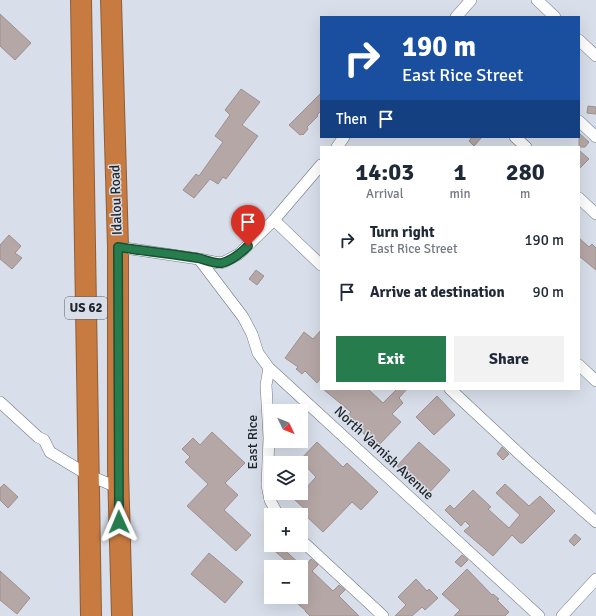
<!DOCTYPE html>
<meta charset="utf-8">
<style>
body{margin:0;font-family:Signika,sans-serif;background:#f2f2f3;color:#1f2937;height:100vh;display:flex;flex-direction:column;font-size:15px;white-space:nowrap}
*{box-sizing:border-box;margin:0}
p{font-size:13px;color:#747a83}
.icon{flex:none;width:22px;height:22px;fill:none;stroke:currentColor;stroke-width:2;stroke-linecap:round;stroke-linejoin:round}
.map{position:relative;flex:1;overflow:hidden}
.drawer{position:absolute;left:320px;top:146px;width:260px;height:244px;display:flex;flex-direction:column;background:#fff;border-radius:0px;box-shadow:0 4px 16px #0002}
.drawer>*{flex:none}
.banner{position:absolute;left:320px;top:16px;width:260px;height:122px;border-radius:0px;box-shadow:0 4px 16px #0002;background:#1a4fa0;color:#fff;overflow:hidden}
.needle{width:26px;rotate:133deg}
.tools{position:absolute;left:264px;top:404px;display:grid;gap:8px}
.tools a{display:grid;place-items:center;width:44px;height:44px;border-radius:0px;background:#fff;box-shadow:0 4px 16px #0002;font-size:20px}
.pin{position:absolute;display:grid;place-items:center;width:34px;height:34px;color:#fff;margin:-41px -17px;border-radius:50% 50% 50% 0;rotate:-45deg;box-shadow:0 0 4px #0007}
.pin .icon{rotate:45deg}
.me{position:absolute;width:44px;margin:-22px;rotate:359deg;stroke-linejoin:round;filter:drop-shadow(0 0 3px #0008)}
.turn{display:flex;align-items:center;gap:14px;height:84px;padding:0 16px;font-size:18px}
.turn .icon{width:52px;height:52px;stroke-width:2.5}
.turn b{display:block;font-size:28px;line-height:34px}
.then{display:flex;align-items:center;height:38px;padding:0 16px;background:#0003;gap:8px;font-size:15px}
.eta{display:flex;justify-content:space-evenly;align-items:center;height:68px;text-align:center}
.eta b{font-size:24px;font-weight:700;line-height:28px}
.button{display:flex;gap:8px;margin-top:auto;padding:8px 16px}
.button a{flex:1;height:46px;border-radius:0px;background:#277c4e;color:#fff;font-size:16px;font-weight:700;line-height:46px;text-align:center}
.button a+a{background:#f2f2f3;color:#1f2937}
ul{padding:0;list-style:none}
li{display:flex;align-items:center;gap:12px;height:52px;padding:0 16px}
li div{flex:1}
li b{display:block;font-size:15px}
li em{font-style:normal}
.map>svg:first-child{display:block}
.building{fill:#b5a7a5;stroke:#9c908d}
.lines{fill:none;stroke-linecap:round;stroke-linejoin:round}
.street-casing{stroke:#6f767f;stroke-width:12}
.highway-casing{stroke:#8e5d38;stroke-width:22}
.street{stroke:#fff;stroke-width:11}
.highway{stroke:#c87b40;stroke-width:20}
.route-casing{stroke:#195133;stroke-width:10}
.route{stroke:#277c4e;stroke-width:7}
.labels{text-anchor:middle;dominant-baseline:central;stroke-width:3;stroke-linejoin:round;paint-order:stroke}
.shield{fill:#d8dfea;stroke:#595d63;stroke-width:1}
.shield-label{font-size:13px;font-weight:bold;fill:#222529}
.street-label{font-size:14px;fill:#222529;stroke:#d8dfea}
</style>
<div class="map">
<svg width="596" height="616" viewBox="0 0 596 616">
<rect width="100%" height="100%" fill="#d8dfea"/>
<!-- building -->
<path class="building" d="M0,14l31,29 -16,17 -15,-14z
M241,89l19,13 -18,23 16,11 -32,43 -3,-2 -5,7 -8,-5 -16,19 -11,-8 13,-16 3,2 24,-34 -8,-6 15,-21 -5,-5z
M321,93v18l-4,4 1,1 -11,11 1,2 -5,6 -1,-1 -2,1 -11,-10z
M588,106l8,1v7l-9,-1z
M579,133l10,9 -4,5h-6z
M472,137h10l-8,9 -5,-5z
M579,150l10,9 -10,10z
M9,235l12,11 -6,7 7,5 -10,11 -12,-10v-14z
M579,238l10,9 3,-3 4,4v22l-17,-14z
M256,270l8,6 -7,9 -8,-6z
M321,330v48l-4,5 -12,-12 -3,3 -6,-5 2,-2 -13,-9 19,-26 9,7z
M323,389h45l15,14 14,-14h10l-8,9 4,5 -11,11 9,8 -24,25 -18,-18 1,-1 -13,-12 4,-4z
M437,396l18,19 -21,20 -18,-18z
M212,432l33,31 -20,20 13,12 -14,15 27,25 -15,16 -49,-45 21,-22 -23,-22 5,-5 -8,-8 11,-11 7,7z
M317,442l26,25 4,-4 31,29 -17,18 -9,-8 -29,30 -18,-17 3,-3 -13,-12 21,-23 -16,-17z
M419,442l31,28 -22,24 -31,-28z
M502,447l7,7 -6,6 -6,-6z
M4,484l14,13 -10,11 -8,-8v-12z
M505,484l24,22 11,-10 15,15 -32,32h-3l-8,-8 -19,21 -29,-25 6,-5 -5,-5 -4,5 -16,-16 5,-5 4,4 19,-19 18,17 -3,2 21,19 11,-13 -24,-22z
M575,534l6,5 -7,7 -5,-5z
M268,545h11l22,20v-5l5,5 5,-6 7,6 -6,6 21,20 6,-6 6,5 -6,6 20,20h-49l-5,-5h1l-16,-14h11v-30h-8z
M209,553l34,29 -18,21 -34,-29z
M462,555l6,5 -7,7 -6,-5z
M467,569l25,26 1,-1 6,5 -2,1 12,12 -4,4h-51l6,-6 -18,-16z
M0,571l30,27 -13,16 -17,-14z
M416,579l11,12 2,-2 9,9 -13,12 -3,-3 -10,9h-17l11,-11 -8,-8z"/>
<g class="lines">
<defs>
<path id="street" d="M537,0l18,17
M456,17l15,-17
M579,40l17,16
M579,121l17,16
M515,137l11,10
M337,147l7,-10
M579,198l17,16
M274,220l47,45
M118,247l81,12 20,4 5,-1 15,-8 35,-34 47,-55
M199,259l44,58 9,17 6,19 11,15 270,248
M579,365l17,16
M269,368l-3,17 3,53 -2,47 3,15 8,15
M450,389l76,71 70,62
M0,402l38,35 6,3 6,12 38,23 31,13
M301,540l82,76
M562,616l34,-37"/>
<path id="highway" d="M81,0l10,616
M111,0l7,247v222l4,147"/>
</defs>
<!-- street casing -->
<use href="#street" class="street-casing"/>
<!-- highway casing -->
<use href="#highway" class="highway-casing"/>
<!-- street -->
<use href="#street" class="street"/>
<!-- highway -->
<use href="#highway" class="highway"/>
</g>
<g class="lines">
<defs>
<path id="route" d="M119,522l-1,-275c26,4 53,7 80,11 8,2 17,6 24,5 11,-3 19,-10 26,-17"/>
</defs>
<!-- route casing -->
<use href="#route" class="route-casing"/>
<!-- route -->
<use href="#route" class="route"/>
</g>
<g class="labels">
<!-- shield labels -->
<rect class="shield" x="65" y="297" width="42" height="22" rx="3"/>
<g class="shield-label">
<text x="86" y="308">US 62</text>
</g>
<!-- street labels -->
<g class="street-label">
<text transform="translate(116 200) rotate(-92)">Idalou Road</text>
<text transform="translate(252 442) rotate(-90)">East Rice</text>
<text transform="translate(384 453) rotate(43)">North Varnish Avenue</text>
</g>
</g>
</svg>
<div class="tools">
<a><svg class="needle" viewBox="-14 -14 28 28"><path d="M0-13l5 13h-10z" fill="#e53935"/><path d="M0 13l5-13h-10z" fill="#747a83"/></svg></a>
<a><svg class="icon" aria-label="layers" viewBox="0 0 24 24"><path d="M12 4l9 5-9 5-9-5zM3 14l9 5 9-5"/></svg></a>
<a>+</a>
<a>−</a>
</div>
<div class="pin" style="left:248px;top:246px;background:#d93025"><svg class="icon" aria-label="arrive" viewBox="0 0 24 24"><path d="M6 21V4h12l-3 4 3 4H6"/></svg></div>
<svg class="me" style="left:119px;top:522px" viewBox="-20 -20 40 40"><path d="M0-17L14 15 0 8-14 15z" fill="#277c4e" stroke="#fff" stroke-width="4"/></svg>
<div class="banner">
<div class="turn"><svg class="icon" aria-label="right" viewBox="0 0 24 24"><path d="M7 20v-9h11M14 6l5 5-5 5"/></svg><div><b>190 m</b>East Rice Street</div></div>
<div class="then">Then<svg class="icon" aria-label="arrive" viewBox="0 0 24 24"><path d="M6 21V4h12l-3 4 3 4H6"/></svg></div>
</div>
<section class="drawer">
<div class="eta">
<div><b>14:03</b><p>Arrival</p></div>
<div><b>1</b><p>min</p></div>
<div><b>280</b><p>m</p></div>
</div>
<ul>
<li><svg class="icon" aria-label="right" viewBox="0 0 24 24"><path d="M7 20v-9h11M14 6l5 5-5 5"/></svg><div><b>Turn right</b><p>East Rice Street</p></div><em>190 m</em></li>
<li><svg class="icon" aria-label="arrive" viewBox="0 0 24 24"><path d="M6 21V4h12l-3 4 3 4H6"/></svg><div><b>Arrive at destination</b></div><em>90 m</em></li>
</ul>
<div class="button"><a>Exit</a><a>Share</a></div>
</section>
</div>
